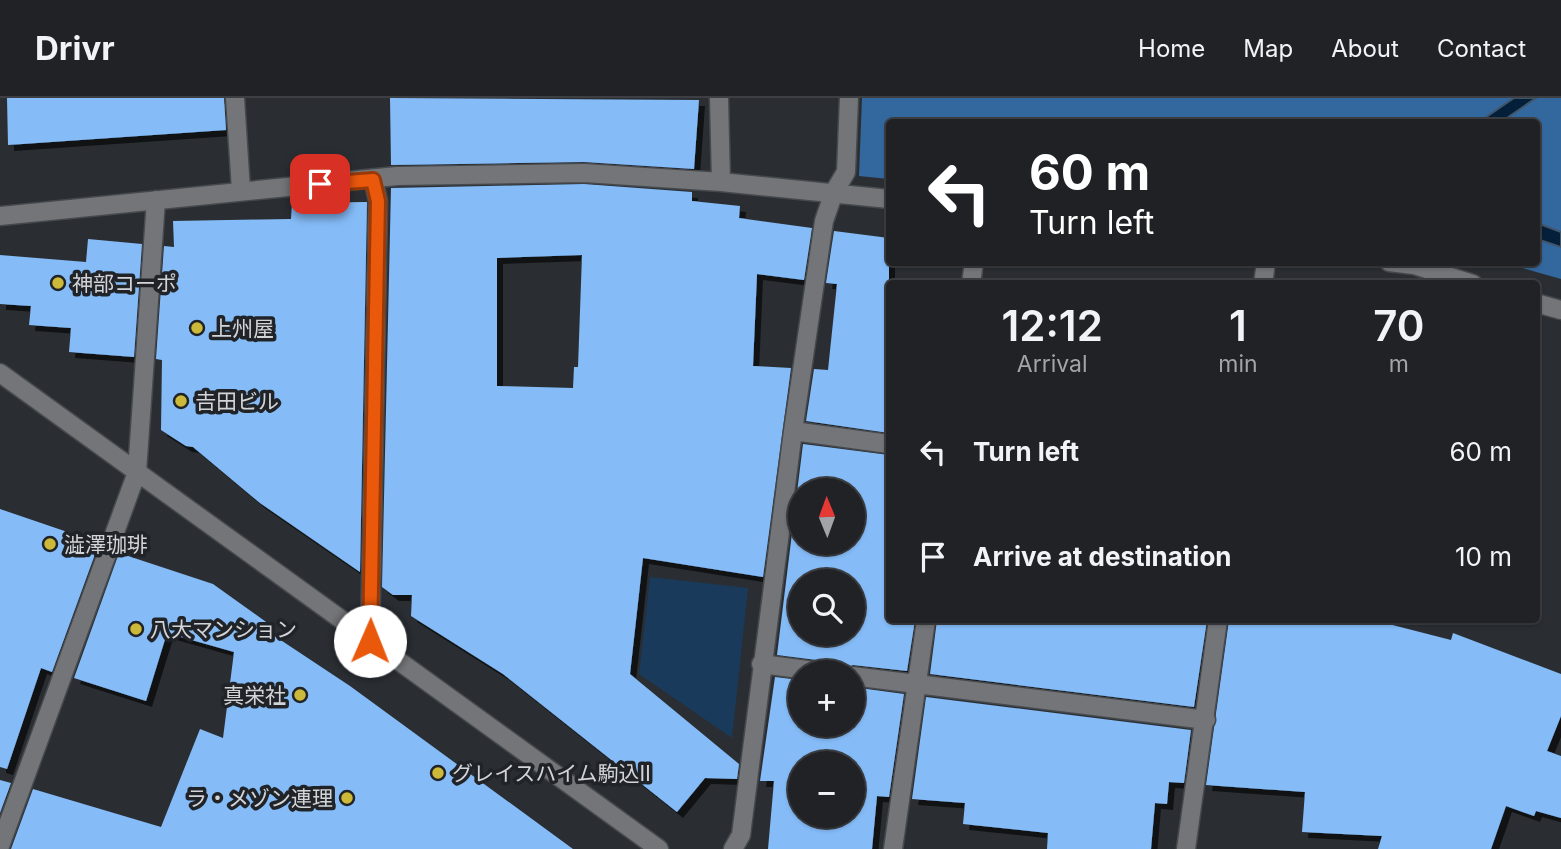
<!DOCTYPE html>
<meta charset="utf-8">
<style>
body{margin:0;font-family:Inter,"Noto Sans JP",sans-serif;background:#282a2e;color:#f1f3f6;height:100vh;display:flex;flex-direction:column;font-size:26px;white-space:nowrap}
*{box-sizing:border-box;margin:0}
p{font-size:23px;color:#a2a4a7}
.icon{flex:none;width:38px;height:38px;fill:none;stroke:currentColor;stroke-width:2;stroke-linecap:round;stroke-linejoin:round}
.map{position:relative;flex:1;overflow:hidden}
.drawer{position:absolute;left:886px;top:182px;width:654px;height:343px;display:flex;flex-direction:column;background:#202226;border-radius:7px;box-shadow:0 2px 5px #0004,0 0 0 2px #3d3f43}
.drawer>*{flex:none}
.banner{position:absolute;left:886px;top:21px;width:654px;height:147px;border-radius:7px;box-shadow:0 2px 5px #0004,0 0 0 2px #3d3f43;background:#202124;color:#fff;overflow:hidden}
.needle{width:46px;rotate:359deg}
.controls{position:absolute;left:788px;top:380px;display:grid;gap:14px}
.controls a{display:grid;place-items:center;width:77px;height:77px;border-radius:50%;background:#202226;box-shadow:0 2px 5px #0004,0 0 0 2px #3d3f43;font-size:35px}
.pin{position:absolute;display:grid;place-items:center;width:60px;height:60px;color:#fff;margin:-30px;border-radius:14px;box-shadow:0 4px 10px #0006}
.me{position:absolute;width:77px;margin:-38px;rotate:1deg;stroke-linejoin:round;filter:drop-shadow(0 0 5px #0008)}
.turn{display:flex;align-items:center;gap:24px;height:147px;padding:0 28px;font-size:32px}
.turn .icon{width:91px;height:91px;stroke-width:2.5}
.turn b{display:block;font-size:49px;line-height:60px}
.eta{display:flex;justify-content:space-evenly;align-items:center;height:119px;text-align:center}
.eta b{font-size:42px;font-weight:600;line-height:49px}
ul{padding:0;list-style:none}
li{display:flex;align-items:center;gap:21px;height:105px;padding:0 28px}
li div{flex:1}
li b{display:block;font-size:26px}
li em{font-style:normal}
header{display:flex;align-items:center;gap:42px;box-sizing:border-box;height:98px;padding:0 35px;background:#202226;border-bottom:2px solid #3d3f43}
header strong{font-size:33px}
nav{display:flex;gap:38px;margin-inline-start:auto;font-size:24px}
.map>svg:first-child{display:block}
.green{fill:#193a5b}
.forest{fill:#33689f}
.water{fill:#031f3a;stroke:#415569;stroke-width:2}
.building{fill:#85bcf8;fill-rule:evenodd;filter:url(#shadow)}
.lines{fill:none;stroke-linecap:round;stroke-linejoin:round}
.minor-casing{stroke:#45494d;stroke-width:21}
.minor{stroke:#737578;stroke-width:18}
.route-casing{stroke:#983908;stroke-width:18}
.route{stroke:#ea580c;stroke-width:12}
.poi-dot{fill:#ccb939;stroke:#202429;stroke-width:2.5}
.labels{text-anchor:middle;dominant-baseline:central;stroke-width:7;stroke-linejoin:round;paint-order:stroke}
.poi-label{font-size:21px;fill:#d2d4d7;stroke:#202429;text-anchor:start}
</style>
<header>
<strong>Drivr</strong>
<nav><a>Home</a><a>Map</a><a>About</a><a>Contact</a></nav>
</header>
<div class="map">
<svg width="1561" height="751" viewBox="0 0 1561 751">
<defs>
<filter id="shadow"><feDropShadow dx="6" dy="6" stdDeviation="0" flood-color="#0009"/></filter>
</defs>
<rect width="100%" height="100%" fill="#2a2e33"/>
<!-- green -->
<path class="green" d="M650,479l98,11 -16,150 -93,-64z"/>
<!-- forest -->
<path class="forest" d="M862,0h699v181l-56,-16 31,-1v-140h-647v57l-30,-3z"/>
<!-- water -->
<path class="water" d="M1514,0h22l-35,24h-22z
M1537,125l24,9v15l-24,-8z"/>
<!-- building -->
<path class="building" d="M7,0h217l2,32 -218,15z
M390,0l309,2 -5,69 -110,-7 -193,3z
M584,86l108,8v9l48,5 -1,12 73,10 -8,52 -47,-6 -4,92 38,2 -28,209 -120,-19 -13,116 109,90 -2,15 -32,-1 -28,34 -174,-138 -92,-58 1,-21h-19l-11,-8 9,-399zM582,157l-4,112h-4l-1,21 -76,-2v-128z
M367,104l-7,370 -100,-69 -67,-56 -7,-1 -25,-16 1,-70 -6,-1 8,-113 10,1 -1,-26 118,-2 1,-16z
M834,133l55,7v195l-83,-12 8,-52 14,1 9,-86 -11,-1z
M88,141l54,5 -8,113 -65,-5 2,-24 -42,-3 2,-19 -31,-2v-49l86,7z
M803,346l86,11v165h26l-8,51 -54,-6 -11,7h-8l-4,-9 -5,-2 -48,-6zM800,392h52v52h-52zM800,483h52v53h-52z
M0,411l85,29 -2,4 15,4 -46,126 -11,-4 -34,101 -7,-2z
M119,455l94,31 56,40 -2,7 83,55 223,163h-562l22,-60 128,38 39,-98 23,9 11,-86 -67,-19 -21,68 -72,-23z
M937,522h270l-13,87 -264,-33z
M1229,522h144l78,20 2,-7 108,41v42l-14,35 14,5v62l-25,-7 -2,5 -28,-10 -15,43h-113l4,-13 -80,-4 3,-40 -99,-7z
M775,579l25,3v44h52v-37l52,7 -15,103 -12,-1 -5,53h-104l6,-68h-14zM800,665h52v53h-52z
M926,599l265,33 -7,53 -15,-1 -2,22 -12,-1 -4,46h-104l1,-16 -85,-9 2,-21 -53,-4z
M0,682l11,3 -11,30z"/>
<g class="lines">
<defs>
<path id="minor" d="M235,0l6,92
M719,0l2,84
M0,118l397,-40 187,-3 137,9 168,17
M1389,164l25,3 59,19
M971,186l3,-22
M1263,186l3,-22
M1536,205l25,7
M0,275l659,476
M793,333l96,13
M370,543l8,-440 -5,-22
M761,566l62,8
M852,578l354,44
M0,748l137,-374 19,-272
M733,751l8,-14 52,-404 31,-210 10,-29 12,-20 3,-74
M893,751l33,-229
M1186,751l32,-229"/>
</defs>
<!-- minor casing -->
<use href="#minor" class="minor-casing"/>
<!-- minor -->
<use href="#minor" class="minor"/>
</g>
<g class="lines">
<defs>
<path id="route" d="M320,86l53,-4 5,21 -8,440"/>
</defs>
<!-- route casing -->
<use href="#route" class="route-casing"/>
<!-- route -->
<use href="#route" class="route"/>
</g>
<!-- markers -->
<g class="poi-dot">
<circle cx="58" cy="185" r="7"/>
<circle cx="197" cy="230" r="7"/>
<circle cx="181" cy="303" r="7"/>
<circle cx="50" cy="446" r="7"/>
<circle cx="136" cy="531" r="7"/>
<circle cx="300" cy="597" r="7"/>
<circle cx="438" cy="675" r="7"/>
<circle cx="347" cy="700" r="7"/>
</g>
<g class="labels">
<!-- poi labels -->
<g class="poi-label">
<text x="72" y="185">神部コーポ</text>
<text x="211" y="230">上州屋</text>
<text x="195" y="303">𠮷田ビル</text>
<text x="64" y="446">澁澤珈琲</text>
<text x="150" y="531">八大マンション</text>
<text x="286" y="597" text-anchor="end">真栄社</text>
<text x="452" y="675">グレイスハイム駒込Ⅱ</text>
<text x="333" y="700" text-anchor="end">ラ・メゾン連理</text>
</g>
</g>
</svg>
<div class="controls">
<a><svg class="needle" viewBox="-14 -14 28 28"><path d="M0-13l5 13h-10z" fill="#e53935"/><path d="M0 13l5-13h-10z" fill="#a2a4a7"/></svg></a>
<a><svg class="icon" aria-label="search" viewBox="0 0 24 24"><circle cx="10" cy="10" r="6"/><path d="M15 15l6 6"/></svg></a>
<a>+</a>
<a>−</a>
</div>
<div class="pin" style="left:320px;top:86px;background:#d93025"><svg class="icon" aria-label="arrive" viewBox="0 0 24 24"><path d="M6 21V4h12l-3 4 3 4H6"/></svg></div>
<svg class="me" style="left:370px;top:543px" viewBox="-20 -20 40 40"><circle r="19" fill="#fff"/><path d="M0-13L10 11 0 6-10 11z" fill="#ea580c"/></svg>
<div class="banner">
<div class="turn"><svg class="icon" aria-label="left" viewBox="0 0 24 24"><path d="M17 20v-9H6M10 6l-5 5 5 5"/></svg><div><b>60 m</b>Turn left</div></div>
</div>
<section class="drawer">
<div class="eta">
<div><b>12:12</b><p>Arrival</p></div>
<div><b>1</b><p>min</p></div>
<div><b>70</b><p>m</p></div>
</div>
<ul>
<li><svg class="icon" aria-label="left" viewBox="0 0 24 24"><path d="M17 20v-9H6M10 6l-5 5 5 5"/></svg><div><b>Turn left</b></div><em>60 m</em></li>
<li><svg class="icon" aria-label="arrive" viewBox="0 0 24 24"><path d="M6 21V4h12l-3 4 3 4H6"/></svg><div><b>Arrive at destination</b></div><em>10 m</em></li>
</ul>
</section>
</div>
